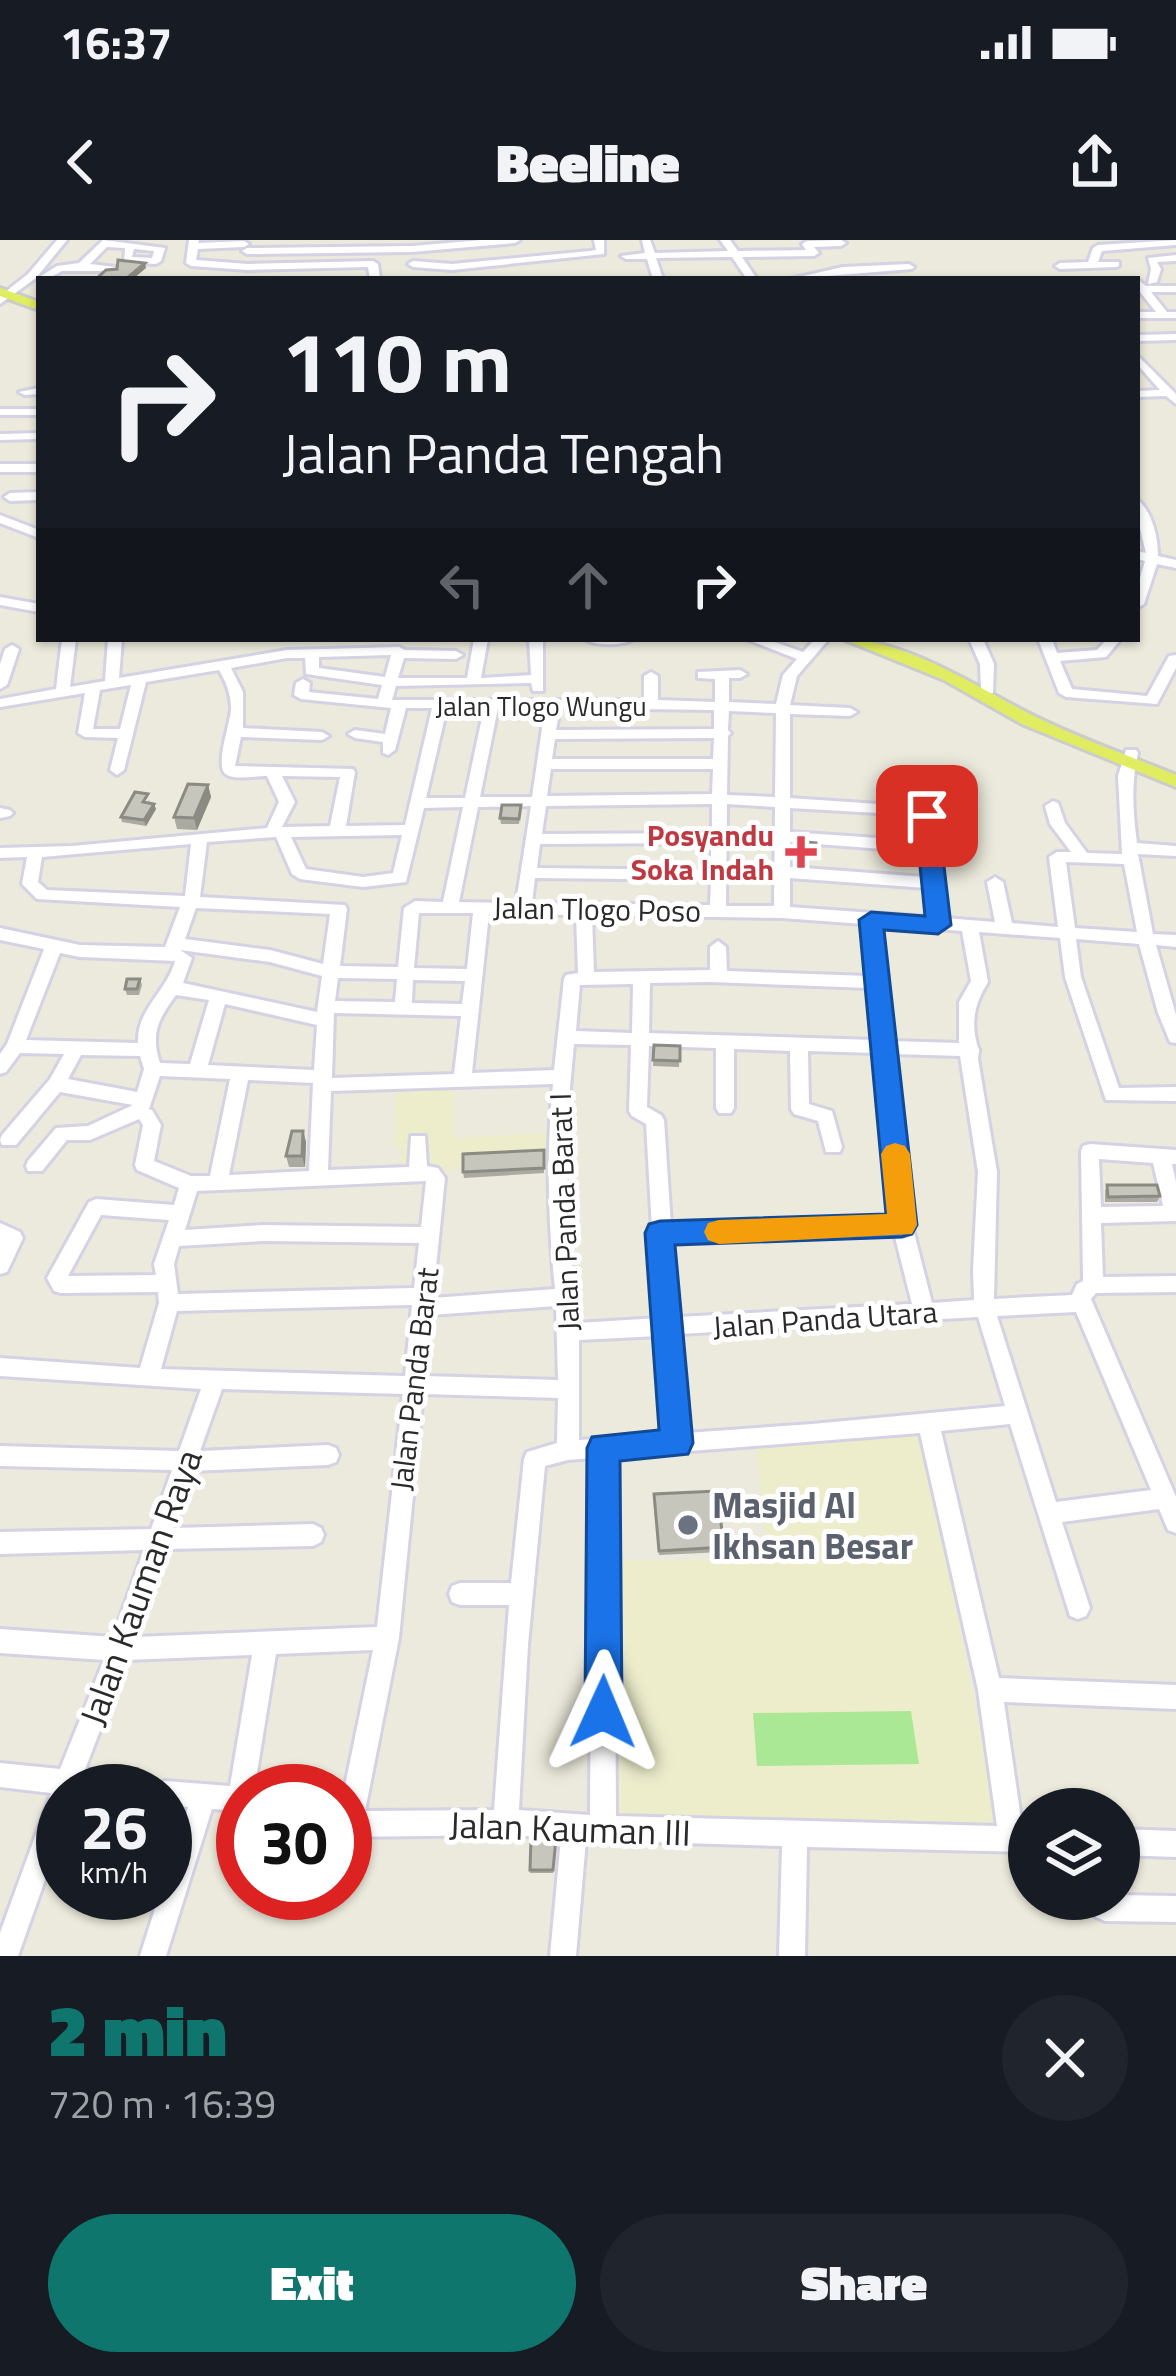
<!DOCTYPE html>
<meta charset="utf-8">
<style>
body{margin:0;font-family:"Titillium Web",sans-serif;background:#20242c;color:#f1f3f6;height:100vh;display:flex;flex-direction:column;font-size:45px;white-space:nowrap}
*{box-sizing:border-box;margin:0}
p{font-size:39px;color:#9ea1a6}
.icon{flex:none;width:66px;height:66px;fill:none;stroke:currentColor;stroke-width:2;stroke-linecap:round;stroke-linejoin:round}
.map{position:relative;height:1716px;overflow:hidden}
.side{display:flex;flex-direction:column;background:#171b24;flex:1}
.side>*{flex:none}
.hud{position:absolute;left:36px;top:36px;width:1104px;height:366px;border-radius:0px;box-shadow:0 3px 9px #0004;background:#171b24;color:#f1f3f6;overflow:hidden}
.controls{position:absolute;left:1008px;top:1548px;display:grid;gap:24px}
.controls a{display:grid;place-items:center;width:132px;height:132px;border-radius:50%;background:#171b24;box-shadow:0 3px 9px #0004;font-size:60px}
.speed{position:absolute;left:36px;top:1524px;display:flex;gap:24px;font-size:60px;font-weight:700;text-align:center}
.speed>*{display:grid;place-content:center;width:156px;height:156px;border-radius:50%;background:#171b24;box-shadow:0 3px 9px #0004;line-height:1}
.speed small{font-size:30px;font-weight:400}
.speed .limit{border:18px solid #d22;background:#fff;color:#111}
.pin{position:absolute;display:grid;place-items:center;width:102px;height:102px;color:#fff;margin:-51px;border-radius:24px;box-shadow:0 6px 18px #0006}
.me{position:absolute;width:132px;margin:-66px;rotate:1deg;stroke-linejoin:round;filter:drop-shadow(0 0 9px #0008)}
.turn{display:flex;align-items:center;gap:42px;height:252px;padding:0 48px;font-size:54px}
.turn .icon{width:156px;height:156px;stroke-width:2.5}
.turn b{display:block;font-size:84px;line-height:102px}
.lanes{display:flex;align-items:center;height:114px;padding:0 48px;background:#0003;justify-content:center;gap:60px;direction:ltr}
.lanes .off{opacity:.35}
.round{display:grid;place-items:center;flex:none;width:126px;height:126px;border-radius:63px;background:#20242c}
.headline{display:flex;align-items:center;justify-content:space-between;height:204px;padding:0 48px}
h1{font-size:72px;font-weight:800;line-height:90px;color:#0f766e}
.action{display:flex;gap:24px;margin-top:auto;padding:24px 48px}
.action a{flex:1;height:138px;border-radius:72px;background:#0f766e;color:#fff;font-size:48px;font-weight:800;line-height:138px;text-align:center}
.action a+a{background:#20242c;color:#f1f3f6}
.status{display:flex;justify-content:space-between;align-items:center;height:84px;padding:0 60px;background:#171b24;direction:ltr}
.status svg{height:33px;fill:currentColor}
header{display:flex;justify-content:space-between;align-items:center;height:156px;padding:0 48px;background:#171b24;font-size:54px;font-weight:800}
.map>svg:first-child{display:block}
.education{fill:#ededcc}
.pitch{fill:#abe896}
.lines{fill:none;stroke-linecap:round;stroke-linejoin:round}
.minor-casing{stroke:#d4d2e3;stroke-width:6}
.major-casing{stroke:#ccc;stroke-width:6}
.minor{fill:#fff;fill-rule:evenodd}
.major{fill:#e1ed60;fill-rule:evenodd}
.wall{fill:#abaaa2}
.shaded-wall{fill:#8b8b84}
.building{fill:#c7c6bc;stroke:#8b8b84;stroke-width:3}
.route{fill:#1a73e8;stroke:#114b97;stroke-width:3}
.slow{fill:#f59e0b}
.health-dot{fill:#e0444e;stroke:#fff;stroke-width:4.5}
.worship-dot{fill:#6b7280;stroke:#fff;stroke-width:4.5}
.labels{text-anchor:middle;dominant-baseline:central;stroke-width:10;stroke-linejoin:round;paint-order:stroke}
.far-street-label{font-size:27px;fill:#2a2a2a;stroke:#fff}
.health-label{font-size:30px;font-weight:bold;fill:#be3a42;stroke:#fff;text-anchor:end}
.street-label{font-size:30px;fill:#2a2a2a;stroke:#fff}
.near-worship-label{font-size:36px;font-weight:bold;fill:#5b616d;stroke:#fff;text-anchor:start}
.near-street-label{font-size:36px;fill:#2a2a2a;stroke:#fff}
</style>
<div class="status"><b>16:37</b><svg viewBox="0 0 49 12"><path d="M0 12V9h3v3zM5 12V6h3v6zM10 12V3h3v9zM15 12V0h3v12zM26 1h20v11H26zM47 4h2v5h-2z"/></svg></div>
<header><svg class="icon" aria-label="back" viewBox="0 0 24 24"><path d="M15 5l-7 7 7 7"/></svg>Beeline<svg class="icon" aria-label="share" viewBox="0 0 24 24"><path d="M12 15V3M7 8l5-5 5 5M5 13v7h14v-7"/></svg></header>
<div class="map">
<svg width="1176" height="1716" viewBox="0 0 1176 1716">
<rect width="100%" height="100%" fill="#eceadc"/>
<!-- education -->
<path class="education" d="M454,845l1,53 94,-5 2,21 -91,5v10l-60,3 1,-24h-7l2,-60z
M922,1190l76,399 -388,-7v-261l119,-1 -1,-19 38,-1 -10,-95z"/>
<!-- pitch -->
<path class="pitch" d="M911,1471l8,53 -162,2 -4,-53z"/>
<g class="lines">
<defs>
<path id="minor" d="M57,0h10l-31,38 -36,26v-8l28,-22z
M103,0l62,8 -4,13 -5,3 -32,-2 1,-14 -18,-1 -17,17 25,3v4h-53l-14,8h-9v2l-3,-2 21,-13 22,-3zM134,9l20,2 -2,7 -20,-1z
M189,0h10l-1,3 46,-2 5,3 -5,3 -46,2 -2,11 52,4 125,-3 5,3 2,15h-10l-2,-12 -120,3 -57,-4 -5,-3z
M482,0h38l-5,3 -103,9 -165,2 -5,-3 5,-3 165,-2z
M594,0h10v14l-152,16 -39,-3 -5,-3 5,-3 39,3 138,-13 6,-1z
M642,0h8l5,13 73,-2 -8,-11h10l8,11 68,-1 -4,-6 5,-3 34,-1 5,3 -5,3 -27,1 5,6 -5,3 -72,1 15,22h-10l-15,-22 -76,1 7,21h-10l-6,-20h-21l-5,-3 24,-3z
M1176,0v5l-74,6 -4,11h21v4l-3,1 -56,2 -5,-3 5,-3 28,-1 5,-14 5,-3z
M1176,15v6l-19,1 4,7 -4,13 -9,2 3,-15 -3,-11z
M909,24l5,3 -2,2 -122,10 53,-12z
M1137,39l9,7h30v6h-25l16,20h9v6h-39v-6h19l-19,-24z
M1176,94v6l-39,1v-6z
M1137,115l39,39v10l-10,-8 -29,1v-6l23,-1 -23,-26z
M39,148v6l-14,1 -6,-3z
M0,169h39v6h-39z
M39,193v6l-39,1v-6z
M0,224h39v8h-39z
M39,252v8l-29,1 -6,-4 6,-4z
M1137,259c15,12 21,38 21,57l18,4v8l-19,-4 -13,40 -7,4v-20l8,-27 -8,-2v-8l9,2 -9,-37z
M0,275l39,15v8l-39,-15z
M0,357l39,7v8l-39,-7z
M62,399h14l-6,48 35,-6 3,-42h14l-3,39 168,-28 112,-3 6,3 51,1 7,4 -7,4 -52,-1 -6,20h69l7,-39h14l-7,39 50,-3 -2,-36h14v52h-10l-2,-8 -135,3 -4,14h252v-24l7,-4 7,4v24l57,2v-23l-17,-1v-6l42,-2 7,4 -7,4h-11v24l47,2 7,-29 14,-16 -51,-20h20l37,13 12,-13h14l-32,37 -7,29 60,3 7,4 -7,4 -60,-2v84l132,9 13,13 9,63 1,35 50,4 -8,-40 8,-5 8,5 9,41 46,4 -9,-70 8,-5h14l-21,-28 -5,-18 8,-5 5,2 7,20 22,30 35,1 -4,-78 8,-26h10l2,3c-7,31 -5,59 -1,90l39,3v10l-38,-2 15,80 23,1v12l-20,-2 20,70v28l-6,-1 -12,-29 -19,-69 -63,-5 5,38 38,111 57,-1v14l-70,-1 -41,-123 -5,-39 -81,-6 9,50c-11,18 -17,35 -12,58 4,19 4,0 2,19l19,113 -3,127 78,-4 5,-11 6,-3 -2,-130 2,-5 7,-2 86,6v14h-4l4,18v39l-75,2 2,54 73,-1v16l-80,1 -5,6 85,198v36l-8,-3 -9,-21 -97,13 28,86 -4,8 -8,3 -8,-3 -60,-192 -69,7 58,247 177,7v24l-172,-7 18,124h7v26l-222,-5 -2,109h-26l3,-110 -196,-6 -10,116h-26l11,-118 -55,-3 -161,2 -1,-46 29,-141 -97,4 -22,137h-11v20l-31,-2 -46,147h-26l20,-63h5v-15l23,-71 -23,-2v-14h-102v38l-45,127h-18v-23l51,-140 -51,-6v-24l60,6 44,-109 -104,-7v-24l113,8 31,-87 -144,4v-22l151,-3 21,-59 -172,-4v-20l179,5 22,-62 -201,-13v-18l140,10 19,-65 -1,-11 -97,1 -7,-2 -7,-13 42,-76 7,-3 78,6 5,-17 -42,-18 -2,-5 8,-40 -4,-6 -49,21h-23l-25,31h-14l-2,-5 2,-5 28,-33 32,-2 45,-21 -73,-13 -44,53h-14l-2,-5 2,-5 48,-56 14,-25 -44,-1 -14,19 -6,2v-20l7,-10 37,-95 -44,-9v-12l80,17 85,2 15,-40 -143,-8 -15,-15 5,-27 -27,1v-10l72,-2 195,-18 12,-26 -12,-26c-10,0 -31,4 -40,-1 -14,-7 4,-52 4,-67 0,-14 -5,-26 -12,-38l-73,12 -22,88 -7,5 -7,-5 8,-32 -33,-1 -7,-4 7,-40 -85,14v-8l56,-10zM391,415l-6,22 -66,-9v-11zM287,418h18l1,16 76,11 -4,14 -69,-7 1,-9 -7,-4 -7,4 -2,12 7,4 90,9 -6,26 -30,-4 -7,4 7,4 28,4v11l5,2 7,-5 11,-42h26l-27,117 -59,1 9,-54 -2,-3 -118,-3 6,-29 81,3 7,-4 -7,-4 -79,-4v-36l-12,-24zM131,445l-11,44h-27l7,-39zM447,468h37l-19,90h-39zM498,468h47l-13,89h-52zM560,468l154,2v19l-158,1zM729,471l47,2 -1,84 -48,-2 1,-59 3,-3 -3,-3zM714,498l-1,21h-161l3,-20zM551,529h162l-1,25 -165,2zM282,536l58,1 -10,49 -48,1 13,-25zM712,564v29l-170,1 4,-28zM727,564l48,3 -1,99h-48zM531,566l-15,97 -57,-1 19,-95zM463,567l-20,95 -28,-1 -11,7 -6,59 -58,-1 7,-57 -2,-4 -145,-8 7,-55 69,-5 16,37 8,5 63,8 43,-5 18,-74zM790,568l123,7 7,6 1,20 -131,-9zM402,595l-9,38 -30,4 -57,-8 -15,-32zM790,602l133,10 2,25 -135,-10zM711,603v27l-174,-2 3,-24zM191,604l-6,52 -138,-6 -9,-8 4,-25zM1066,622l58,2 13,68 -62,-4zM535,638l176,2 -1,25 -178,-2zM790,638l136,10 3,29 -139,-10zM196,668l134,6 -7,50 -53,-14 -85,-11zM419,673h54l-6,56 -53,-1zM489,674l87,1 2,58 -12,2 -2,4 -10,91 -82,3zM592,675l190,3 81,6 5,52 -141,-5 -1,-24 -8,-6 -8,6v23l-116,2zM880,685l82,6 9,50 -12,21v41l-67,-2zM180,710l90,12 52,14 -5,36 -134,-29 9,-25zM60,713l20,4 95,4c-8,30 -39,49 -37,82l-112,-3zM338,738l59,1 -2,23 -60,-1zM413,740l52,1 -3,23 -50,-1zM710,742l159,6 6,52 -226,-7 1,-50zM633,744l-1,49 -56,-2 4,-46zM176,755l33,5 -19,64 -30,-1c-10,-30 -1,-45 16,-68zM225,764l92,21 -3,45 -106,-5zM334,773l127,3 -7,58 -122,4zM574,804l57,1 -2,66 3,5 14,8 6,105 -2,4 8,85 -80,5 -9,-90 -3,-102zM649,806l67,2v60l3,5h12l3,-5v-59l56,2 1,58 3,5 24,7 8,31h14l2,-5 -10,-36 -23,-7 -1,-53 68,2 16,164 -221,8 -7,-105 -3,-5 -14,-8zM893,814l67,2 18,116 -5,98 1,30 -42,3 -20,-78zM81,815l59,1 4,13 -7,23 -69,-13zM160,836l70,3 -20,97h-19l-37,-15 7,-36 -9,-15 -3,-1zM248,840l65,3 -4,88 -80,4zM553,844c-7,69 -5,137 2,205l-122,9 12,-120 -7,-10 -11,-2 -2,-30h-14l-2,31 -81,3 3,-79zM1099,919l54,4 10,43 -62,1zM426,941l-5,46 -158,-2 -78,5 12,-39zM101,975l68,5 -15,44 2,11 -88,1zM894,993l18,71 -234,13 -5,-76zM263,1001l156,2 -5,45 -236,6 -4,-30 5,-18zM412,1065l-7,71 -244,-7 16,-58zM556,1066l2,74 -133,-4 6,-61zM1076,1072l75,178 -95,12 -59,-186zM978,1077l27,89 -193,18 -126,9 -7,-99zM659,1096l6,98 -86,6v-100zM222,1149l181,5 -26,233 -241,10 30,-88 147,-3 8,-4 3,-7 -3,-7 -8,-4 -139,4 19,-57 135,-6 8,-3 3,-7 -3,-7 -8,-3 -128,6zM423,1154l135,4 -1,45 -30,9 -3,7 -13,124h-51l-8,3 -3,8 3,8 8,3h49l-15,205 -129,1 34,-173zM920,1193l58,257 19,136 -381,-10 -2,-359zM592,1218l-2,357 -71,-5 9,-165 17,-179 23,-6zM252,1415l-22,131 -65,-5 -8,3 -9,-5 -64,-7 43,-112z
M584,399h50c-11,7 -39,7 -50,0z
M969,399h14l11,25 -1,29h-10l-2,-3 -1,-26z
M1038,399h14l5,14 40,-3 10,-11h14l-15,18 -46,4 12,28 75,7 22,-40 7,-1v13l-19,36 -91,-7 -7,-4z
M12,405l7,4 -12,36 -7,4v-25l5,-15z
M0,568l10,2 3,3 -3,3 -10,2z
M0,983l20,9 3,6 -16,34 -7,2z
M1119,1589l57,2v26l-57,-2z
M1119,1655l57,1v26l-71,-1 -9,-4 -13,-18h36z"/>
<path id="major" d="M0,48l39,14v8l-39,-14z
M843,399c61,0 134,48 187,75 47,24 98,41 146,61v12l-154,-63 -78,-44z"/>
</defs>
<!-- minor casing -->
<use href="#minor" class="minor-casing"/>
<!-- major casing -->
<use href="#major" class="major-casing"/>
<!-- minor -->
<use href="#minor" class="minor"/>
<!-- major -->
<use href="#major" class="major"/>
</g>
<!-- wall -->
<path class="wall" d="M208,545l3,12 -14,33 -20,-1 -3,-12z
M150,560l-2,3 8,6 -10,17 -24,-4 -1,-5z
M521,565l-2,19h-18l-1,-6z
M796,601l21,9 -1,5h-20z
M140,739l2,6 -3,10h-12l-2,-6z
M654,805l26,1 -1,21 -26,-1z
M303,891l3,11 -1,25h-16l-3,-11z
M544,910v23l-80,5 -1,-6z
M1107,945l53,11 -3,6h-52v-11z
M654,1259l70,48 -1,5 -64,3z
M531,1598l25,1 -3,34h-23z"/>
<!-- shaded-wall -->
<path class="shaded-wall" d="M145,23l1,5 -13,11h-7z
M208,545l3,12 -14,33 -3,-12z
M154,564l2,5 -10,17 -2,-6z
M303,891l3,11 -1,25 -3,-11z"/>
<!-- building -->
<path class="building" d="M118,20l27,3 -19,16h-30l10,-9 11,-1z
M188,544l20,1 -14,33 -20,-1z
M135,552l13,2 -5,8 11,2 -10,16 -23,-3z
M502,565h19l-2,14 -19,-1z
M796,601l20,2 1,7 -20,-1z
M127,739h13l-3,10h-12z
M654,805l26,1v15l-27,-1z
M292,891h11l-1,25h-16z
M544,910v18l-81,4v-18z
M1107,945h50l3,11 -52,1z
M717,1251l7,56 -65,4 -5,-57z
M531,1598l25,1 -3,31h-23z"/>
<!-- route -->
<path class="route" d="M927,569l11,7 13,109 -13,9 -54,-4 33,295 -5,9 -10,3 -227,8 18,198 -5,11 -68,7 2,251 -6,13 -13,5 -13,-5 -5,-13 2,-264 5,-11 67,-7 -14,-197 4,-9 11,-3 226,-7 -27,-294 12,-8 54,4 -10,-100z"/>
<!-- slow -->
<path class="slow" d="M895,903l10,3 5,8 7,71 -5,9 -193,10 -11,-4 -4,-8 4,-9 11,-3 168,-6 -6,-60 5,-8z"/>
<!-- markers -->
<path class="health-dot" d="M795 594h12v12h12v12h-12v12h-12v-12h-12v-12h12z"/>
<circle class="worship-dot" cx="688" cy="1285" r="12"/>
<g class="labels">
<!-- far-street labels -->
<g class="far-street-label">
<text x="541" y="465">Jalan Tlogo Wungu</text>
</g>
<!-- health labels -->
<g class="health-label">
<text x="774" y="595">Posyandu<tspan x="774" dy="34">Soka Indah</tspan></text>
</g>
<!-- street labels -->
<g class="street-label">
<text transform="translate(597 669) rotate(1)">Jalan Tlogo Poso</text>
<text transform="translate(564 972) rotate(-92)">Jalan Panda Barat I</text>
<text transform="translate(825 1079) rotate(-4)">Jalan Panda Utara</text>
<text transform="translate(414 1139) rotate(-83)">Jalan Panda Barat</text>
</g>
<!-- near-worship labels -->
<g class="near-worship-label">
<text x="712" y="1264">Masjid Al<tspan x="712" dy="41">Ikhsan Besar</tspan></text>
</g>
<!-- near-street labels -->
<g class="near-street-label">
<text transform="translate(140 1347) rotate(-70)">Jalan Kauman Raya</text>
<text transform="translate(570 1588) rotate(2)">Jalan Kauman III</text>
</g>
</g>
</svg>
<div class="controls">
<a><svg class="icon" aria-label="layers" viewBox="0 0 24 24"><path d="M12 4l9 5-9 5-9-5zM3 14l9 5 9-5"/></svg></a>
</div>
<div class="speed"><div>26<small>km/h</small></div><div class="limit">30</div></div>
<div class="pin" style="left:927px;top:576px;background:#d93025"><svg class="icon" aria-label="arrive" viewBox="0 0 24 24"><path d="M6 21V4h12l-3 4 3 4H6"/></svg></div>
<svg class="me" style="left:603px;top:1472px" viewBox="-20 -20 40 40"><path d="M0-17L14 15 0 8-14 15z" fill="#1a73e8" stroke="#fff" stroke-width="4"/></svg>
<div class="hud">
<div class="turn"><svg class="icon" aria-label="right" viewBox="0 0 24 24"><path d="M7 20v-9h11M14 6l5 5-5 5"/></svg><div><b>110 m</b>Jalan Panda Tengah</div></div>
<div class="lanes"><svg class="icon off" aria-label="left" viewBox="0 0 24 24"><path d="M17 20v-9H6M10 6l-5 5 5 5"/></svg><svg class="icon off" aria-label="ahead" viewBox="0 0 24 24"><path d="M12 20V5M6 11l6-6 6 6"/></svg><svg class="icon" aria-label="right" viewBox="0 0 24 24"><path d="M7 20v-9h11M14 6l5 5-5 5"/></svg></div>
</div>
</div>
<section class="side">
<div class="headline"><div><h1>2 min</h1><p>720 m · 16:39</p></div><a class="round"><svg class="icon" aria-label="close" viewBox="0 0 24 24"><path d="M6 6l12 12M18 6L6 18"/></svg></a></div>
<div class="action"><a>Exit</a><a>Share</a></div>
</section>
